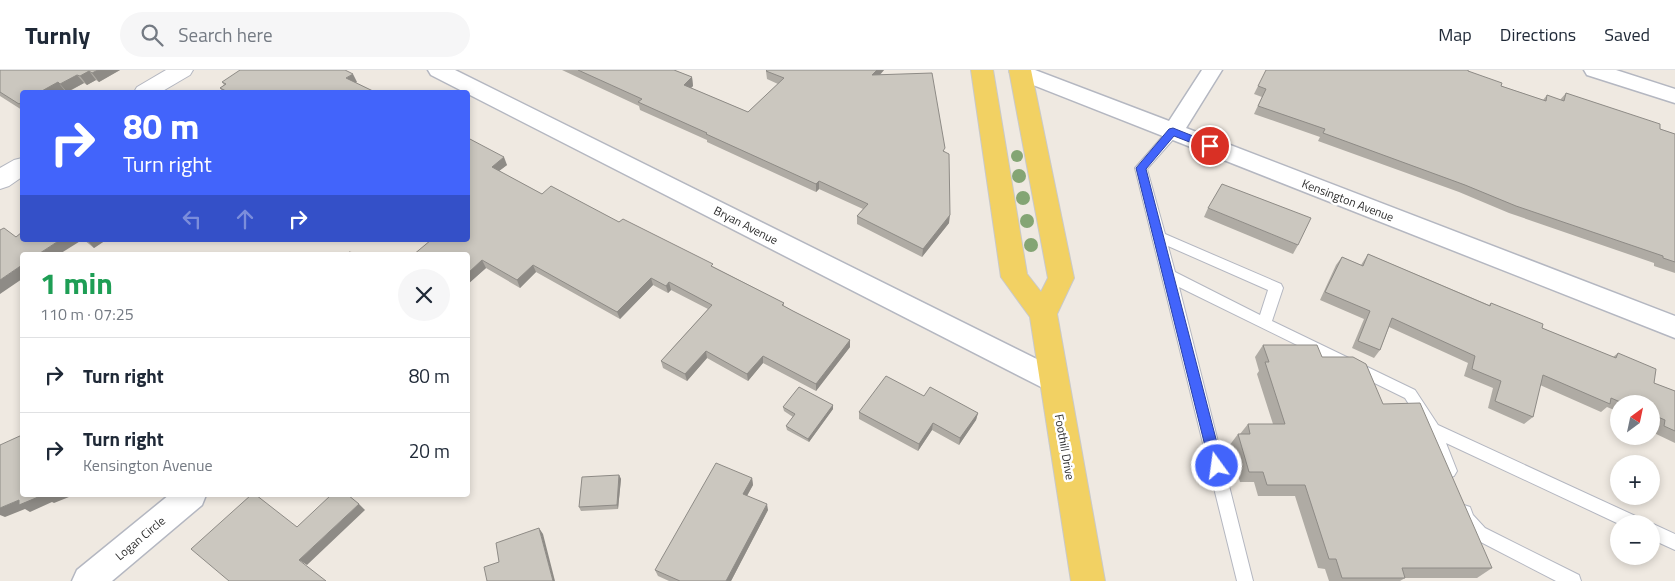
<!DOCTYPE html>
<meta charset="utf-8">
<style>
body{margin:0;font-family:"Titillium Web",sans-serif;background:#f6f6f7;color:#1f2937;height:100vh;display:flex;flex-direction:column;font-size:19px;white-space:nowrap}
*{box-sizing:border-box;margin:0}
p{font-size:16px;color:#747a83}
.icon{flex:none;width:28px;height:28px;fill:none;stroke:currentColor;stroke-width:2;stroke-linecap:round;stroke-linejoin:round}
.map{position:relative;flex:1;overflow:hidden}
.sheet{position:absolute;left:20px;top:182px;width:450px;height:245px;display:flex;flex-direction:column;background:#fff;border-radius:5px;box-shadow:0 2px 8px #0003}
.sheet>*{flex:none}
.banner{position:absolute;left:20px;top:20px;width:450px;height:152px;border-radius:5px;box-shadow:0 2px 8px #0003;background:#4264fb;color:#fff;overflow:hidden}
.needle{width:32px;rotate:33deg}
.tools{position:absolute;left:1610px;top:325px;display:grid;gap:10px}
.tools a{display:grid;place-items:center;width:50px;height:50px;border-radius:50%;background:#fff;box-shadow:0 2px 8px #0003;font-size:25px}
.pin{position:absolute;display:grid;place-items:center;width:42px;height:42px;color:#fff;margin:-21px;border:2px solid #fff;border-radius:50%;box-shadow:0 1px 5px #0007}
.me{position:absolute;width:55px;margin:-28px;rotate:346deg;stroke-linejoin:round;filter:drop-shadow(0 0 4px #0008)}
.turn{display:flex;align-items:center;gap:18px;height:105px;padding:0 20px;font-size:22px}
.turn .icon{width:65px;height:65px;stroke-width:2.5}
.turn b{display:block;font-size:35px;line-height:42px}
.lanes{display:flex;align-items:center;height:48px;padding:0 20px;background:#0003;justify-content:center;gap:25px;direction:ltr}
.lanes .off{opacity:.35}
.round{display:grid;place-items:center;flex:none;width:52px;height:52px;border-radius:26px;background:#f6f6f7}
.headline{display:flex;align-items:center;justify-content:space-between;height:85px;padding:0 20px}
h1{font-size:30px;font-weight:700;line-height:38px;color:#1e9e55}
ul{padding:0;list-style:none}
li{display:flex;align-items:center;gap:15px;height:75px;padding:0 20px;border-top:1px solid #e0e1e3}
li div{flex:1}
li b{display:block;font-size:19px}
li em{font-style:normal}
header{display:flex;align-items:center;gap:30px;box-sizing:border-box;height:70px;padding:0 25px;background:#fff;border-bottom:1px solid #e0e1e3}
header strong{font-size:24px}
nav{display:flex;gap:28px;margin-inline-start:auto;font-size:18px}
.search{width:350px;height:45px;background:#f6f6f7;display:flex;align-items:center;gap:12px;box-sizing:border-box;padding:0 18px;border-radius:28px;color:#747a83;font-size:19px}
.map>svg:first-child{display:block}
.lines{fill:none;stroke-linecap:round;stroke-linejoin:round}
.service-casing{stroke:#b4b7c1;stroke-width:2}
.minor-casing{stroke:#b4b7c1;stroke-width:3}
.tertiary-casing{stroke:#b4b7c1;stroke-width:2}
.primary-casing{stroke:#c9c9c9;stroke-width:2}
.service{fill:#fff;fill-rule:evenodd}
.minor{fill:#fff;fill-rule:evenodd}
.tertiary{fill:#fff;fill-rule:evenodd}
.primary{fill:#f2d163;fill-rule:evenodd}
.tree{fill:#84a574}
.wall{fill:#afaba4}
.shaded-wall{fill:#8e8b86}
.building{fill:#cbc7bf;stroke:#8e8b86}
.route{fill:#4264fb;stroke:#2b41a3}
.labels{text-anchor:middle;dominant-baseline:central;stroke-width:5;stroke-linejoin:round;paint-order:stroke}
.street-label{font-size:12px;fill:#2e2e2e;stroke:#fff}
</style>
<header>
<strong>Turnly</strong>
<div class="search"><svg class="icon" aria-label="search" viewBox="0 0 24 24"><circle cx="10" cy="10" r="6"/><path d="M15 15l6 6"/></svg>Search here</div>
<nav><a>Map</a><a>Directions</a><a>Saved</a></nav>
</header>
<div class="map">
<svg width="1675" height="511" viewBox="0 0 1675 511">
<rect width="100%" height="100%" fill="#efe9e1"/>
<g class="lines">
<defs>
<path id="service" d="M1173,58l4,1 2,3 -2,3 -30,34 18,65 116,50 2,4 -11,33 143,69 23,35 204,94 2,5h-25l-173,-81 11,28 -3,5 -5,2 -5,-2 -17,-43 -22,-35 -226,-111 74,294h-16l-102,-413 34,-39zM1168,176l100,44 -8,25 -85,-43z
M1464,435l6,2 3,8 12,13 94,47 2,6h-25l-83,-43 -13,-14 -4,-12 2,-5z
M1651,453l24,11v16l-24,-11z"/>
<path id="minor" d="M428,0h27l608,302 4,8 -4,8 -10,4 -10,-4 -612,-313z
M1011,0h24l134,51 33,-51h20l-36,58 489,188v22l-662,-261 -3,-5z
M1584,0h32l59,19v14l-88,-28z
M169,425h37l-4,10 -90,76h-40l5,-11z"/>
<path id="tertiary" d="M166,0h27l-3,5 -29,17h-27l3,-5z
M22,88v19l-13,9 -9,3v-21l14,-8z"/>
<path id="primary" d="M971,0h22l34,204 14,18 7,-14 -39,-208h22l43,208 -17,36 48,267h-34l-41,-264 -29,-40z"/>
</defs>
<!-- service casing -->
<use href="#service" class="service-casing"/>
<!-- minor casing -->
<use href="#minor" class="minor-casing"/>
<!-- tertiary casing -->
<use href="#tertiary" class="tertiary-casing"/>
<!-- primary casing -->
<use href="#primary" class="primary-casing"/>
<!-- service -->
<use href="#service" class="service"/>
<!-- minor -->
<use href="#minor" class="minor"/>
<!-- tertiary -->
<use href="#tertiary" class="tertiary"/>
<!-- primary -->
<use href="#primary" class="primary"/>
</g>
<!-- trees -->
<g class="tree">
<circle cx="1017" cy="86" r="6"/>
<circle cx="1019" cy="106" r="7"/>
<circle cx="1023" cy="128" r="7"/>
<circle cx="1027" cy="151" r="7"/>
<circle cx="1031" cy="175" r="7"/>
</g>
<!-- wall -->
<path class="wall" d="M0,0h120l-21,12 -3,-2 -9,5 -3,-2 -16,9 -3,-1 -2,1h-41v18l-22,-14z
M562,0h112l18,7 1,9 -2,2 57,24 30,-28 -11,-5 -1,-8 118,-1 -4,5 65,77 4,71 -27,34 -65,-33v-8l6,-7 -44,-20 -3,3 -109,-50v-2l-67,-30 -1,-4z
M1468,1l33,15 42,14 4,-5 13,5 6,-7 94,36 15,5v139l-21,-7v-3l-145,-50 -50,-21 -141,-51 2,-4 -66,-23 8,-17 -8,-3 4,-8z
M222,12h135l-2,1 20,9h-152l-3,-4 4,-3z
M468,68l39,27 -8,6 43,23 77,28 95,45 70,36v3l9,5 57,29v7l-34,44 -53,-28 -15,18 -41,-23 -20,23 -24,-13 -2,-7 47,-52 -37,-19 -3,3 -15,-8 -33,34 -84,-47 -16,16 -34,-20 -18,16z
M1208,138l90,37 -5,9 -89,-37z
M84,170h22l-12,8z
M1368,184l121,51 2,-2 51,25 71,29 5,-4 36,30 21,8v52l-21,-10 1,-6 -4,-1v-22h-32v8l-12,-5 -6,5 -61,-27 -7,32 -9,7 -36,-16 5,-20 -29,-12 4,-13 -79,-36 -9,23 -6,8 -22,-10 12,-29 -44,-19 16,-35 6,-8 19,8z
M1263,275l59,12 61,47 109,164 -15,10h-72l-5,3h-71l-4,-12 -7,-1 -23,-72h-37l-4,-14h-14l-11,-36 9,-12h2l8,-10h25l-16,-50 2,-3 -4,-14z
M924,326l54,17 -2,7 -17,25 -27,-15 -14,21 -59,-32v-7z
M833,335v4l-24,33 -22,-12 -1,-4 7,-9 -9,-6 -1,-4z
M619,405l2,4 -3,30 -37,2 -2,-4z
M752,408l1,7 -6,11 21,14 -37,71h-62l-11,-5 -3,-6z"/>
<!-- shaded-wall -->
<path class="shaded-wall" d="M98,0h22l-21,12 -7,-9z
M877,0h7l-12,13v-8z
M89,1l7,9 -9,5 -7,-9z
M353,4l4,8 -7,4 -4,-8z
M77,5l7,8 -17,9 -7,-8z
M692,7l1,9 -8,7 -1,-8z
M58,12l7,9 -2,1h-23z
M504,87l3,8 -12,9 -3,-7z
M819,111v8l-3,3v-8z
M950,145l-1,8 -27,34 1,-8z
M60,170h22l-24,15h-21z
M87,170h19l-12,8z
M482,190l4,8 -18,16v-11z
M22,195v14l-22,15v-14z
M533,195l3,7 -16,16 -3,-8z
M651,208l2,7 -33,34 -3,-7z
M669,212l2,8 -3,3 -2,-7z
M850,270v7l-34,44v-7z
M706,281l1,7 -20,23 -2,-7z
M763,286v7l-15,18 -1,-7z
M833,335v4l-24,33 -1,-3z
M978,343l-2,7 -17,25 1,-7z
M933,353l-1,7 -14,21 1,-7z
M619,405l2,4 -3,30 -1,-4z
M752,408l1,7 -9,16 -1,-7z
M43,425h31l-20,8 -2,-1 -22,10 -5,-3 -20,8 -5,-2v-7l19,-8z
M359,434l6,6 -58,55 -8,-5z
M767,434l1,6 -37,71h-5z
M539,458l4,6 12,47h-2z"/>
<!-- building -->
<path class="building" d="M0,0h98l-6,3 -3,-2 -9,5 -3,-1 -17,9 -2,-2 -18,10h-18v10l-3,2 -19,-12z
M240,0h105l8,4 -7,4 29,14h-147l-8,-4 6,-4 -4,-2z
M578,0h96l18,7 -8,8 64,27 36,-34 -18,-7 1,-1h110l-5,5 60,-2 13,75 -2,3 6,3 1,61 -27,34 -66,-33 11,-12 -49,-23 -3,3 -110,-50 1,-1 -69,-31 4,-3z
M1266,0h202v1l34,12 -1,3 45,15 1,-6 17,6 2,-8 94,31v5l15,5v128l-12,-4v-2l-147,-50 -51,-21 -142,-52 2,-4 -67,-23 8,-17 -8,-3z
M468,68l36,19 -12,10 50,27 9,-8 68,36 4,-3 90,45 -2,2 73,37 -2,2 11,6 57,29 -34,44 -53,-28 -16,18 -41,-23 -21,23 -24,-13 51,-56 -43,-23 -3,4 -15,-8 -34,34 -84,-47 -16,15 -35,-20 -14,13v-18h-55l18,-15h37z
M1222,114l89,34 -13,27 -90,-37z
M4,158l12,9 6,-5v8h38l-23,15h-15v10l-22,15v-50z
M349,182l16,3h-18z
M1368,184l122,52 1,-3 52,21 -1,4 74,30 2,-5 38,16 -2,14 21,8v40l-11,-5 1,-6 -14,-6v-10h-26l-14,-6 -1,6 -67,-29 -10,42 -38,-16 6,-20 -29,-12 3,-13 -83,-38 -12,32 -22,-9 12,-30 -45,-19 17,-35 21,9z
M1263,275h54l5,12h31l13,7 17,40 37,-1 72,165h-90l3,10h-63l-6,-19h-7l-24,-74h-38l-4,-13h-14l-11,-38h12l-2,-10h37l-20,-62h4z
M886,306l38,20 6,-9 48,26 -18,25 -27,-15 -14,21 -60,-32z
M799,317l34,18 -25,34 -22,-13 9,-12 -12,-7z
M22,365v60h21l-24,10v-5l-19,8v-63z
M716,393l36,15 -9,16 24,10 -41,77h-46l-25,-11z
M619,405l-2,30 -38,2 3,-30z
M251,425h5l41,32 34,-32h17l11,9 -60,56 27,21h-97l-38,-32z
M539,458l14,53h-66l-3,-14 15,-5 -3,-19z"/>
<!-- route -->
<path class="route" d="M1173,58l40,16 2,2 -5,4 -36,-14 -28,33 77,297 -2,4 -4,2 -5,-2 -2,-4 -74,-298 33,-39z"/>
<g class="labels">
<!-- street labels -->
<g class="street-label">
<text transform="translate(1348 130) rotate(21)">Kensington Avenue</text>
<text transform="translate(746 155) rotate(27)">Bryan Avenue</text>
<text transform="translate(1065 377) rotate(80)">Foothill Drive</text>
<text transform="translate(140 468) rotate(-40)">Logan Circle</text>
</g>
</g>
</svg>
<div class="tools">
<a><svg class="needle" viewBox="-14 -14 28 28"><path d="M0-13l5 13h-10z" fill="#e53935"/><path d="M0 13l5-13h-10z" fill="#747a83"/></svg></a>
<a>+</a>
<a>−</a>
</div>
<div class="pin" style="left:1210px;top:76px;background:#d93025"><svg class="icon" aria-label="arrive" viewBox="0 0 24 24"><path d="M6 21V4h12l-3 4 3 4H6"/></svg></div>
<svg class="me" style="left:1217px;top:396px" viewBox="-20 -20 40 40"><circle r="17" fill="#4264fb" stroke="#fff" stroke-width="3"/><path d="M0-11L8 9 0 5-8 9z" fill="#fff"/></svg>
<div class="banner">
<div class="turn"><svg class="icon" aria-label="right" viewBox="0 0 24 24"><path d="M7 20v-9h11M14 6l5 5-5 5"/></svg><div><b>80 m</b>Turn right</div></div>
<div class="lanes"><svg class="icon off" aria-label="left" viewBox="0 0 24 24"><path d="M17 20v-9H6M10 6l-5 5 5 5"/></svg><svg class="icon off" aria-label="ahead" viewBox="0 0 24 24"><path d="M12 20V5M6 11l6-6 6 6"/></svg><svg class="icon" aria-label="right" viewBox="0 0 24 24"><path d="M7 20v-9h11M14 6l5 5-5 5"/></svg></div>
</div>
<section class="sheet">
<div class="headline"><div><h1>1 min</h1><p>110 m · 07:25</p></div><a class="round"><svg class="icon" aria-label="close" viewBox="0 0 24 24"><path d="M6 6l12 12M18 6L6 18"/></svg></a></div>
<ul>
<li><svg class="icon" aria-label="right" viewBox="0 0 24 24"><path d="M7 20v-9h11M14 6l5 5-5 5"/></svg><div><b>Turn right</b></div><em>80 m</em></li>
<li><svg class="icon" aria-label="right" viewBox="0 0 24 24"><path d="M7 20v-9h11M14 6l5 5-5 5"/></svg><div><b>Turn right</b><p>Kensington Avenue</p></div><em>20 m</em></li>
</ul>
</section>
</div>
